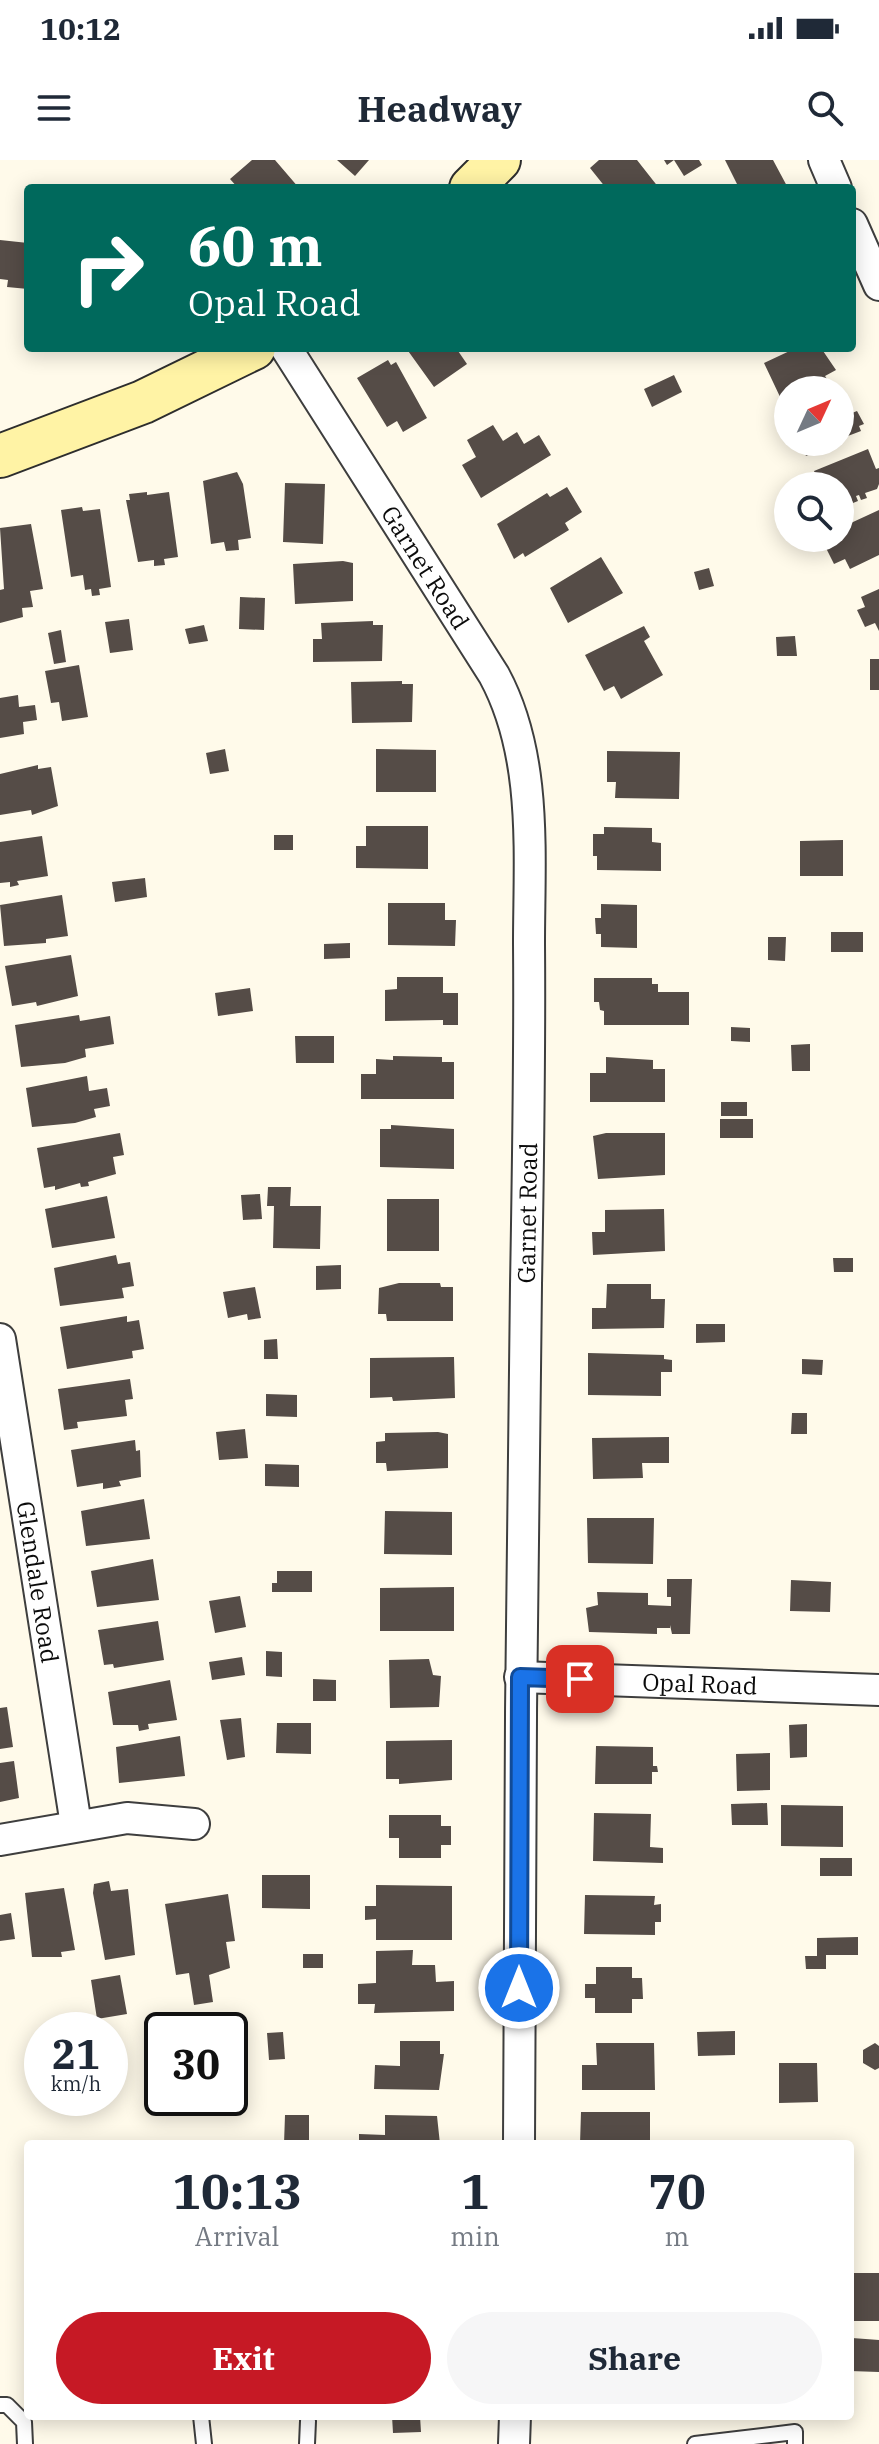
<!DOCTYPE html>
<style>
body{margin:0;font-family:"IBM Plex Serif",serif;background:#f6f6f7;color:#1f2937;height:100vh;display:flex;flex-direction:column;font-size:30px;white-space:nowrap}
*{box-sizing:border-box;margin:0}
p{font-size:26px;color:#747a83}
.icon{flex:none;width:44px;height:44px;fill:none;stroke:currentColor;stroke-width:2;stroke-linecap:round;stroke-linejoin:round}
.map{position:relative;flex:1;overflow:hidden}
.panel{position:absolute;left:24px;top:1980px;width:830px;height:280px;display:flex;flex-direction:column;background:#fff;border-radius:8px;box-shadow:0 4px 20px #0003}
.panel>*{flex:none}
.hud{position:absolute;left:24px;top:24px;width:832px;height:168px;border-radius:8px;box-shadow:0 4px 20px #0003;background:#00695c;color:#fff;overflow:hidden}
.needle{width:52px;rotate:46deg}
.fabs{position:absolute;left:774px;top:216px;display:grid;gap:16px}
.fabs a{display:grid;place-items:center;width:80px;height:80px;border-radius:50%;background:#fff;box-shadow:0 4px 20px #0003;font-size:40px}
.speed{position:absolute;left:24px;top:1852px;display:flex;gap:16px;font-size:40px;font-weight:700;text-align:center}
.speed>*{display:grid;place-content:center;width:104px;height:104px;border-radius:50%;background:#fff;box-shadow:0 4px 20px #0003;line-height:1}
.speed small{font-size:20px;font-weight:400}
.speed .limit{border:4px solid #111;border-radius:12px;background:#fff;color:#111}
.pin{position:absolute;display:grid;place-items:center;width:68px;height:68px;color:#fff;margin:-34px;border-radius:16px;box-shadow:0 4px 12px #0006}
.me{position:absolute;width:88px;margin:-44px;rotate:0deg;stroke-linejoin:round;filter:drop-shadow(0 0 6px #0008)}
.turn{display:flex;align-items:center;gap:28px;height:168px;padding:0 32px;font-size:36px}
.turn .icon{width:104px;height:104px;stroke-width:2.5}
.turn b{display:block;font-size:56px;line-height:68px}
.eta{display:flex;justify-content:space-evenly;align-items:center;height:136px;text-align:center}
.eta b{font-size:48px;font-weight:700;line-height:56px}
.primary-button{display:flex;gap:16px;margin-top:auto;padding:16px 32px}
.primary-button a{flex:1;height:92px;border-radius:48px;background:#c61925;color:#fff;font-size:32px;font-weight:700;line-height:92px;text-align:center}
.primary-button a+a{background:#f6f6f7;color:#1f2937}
.status{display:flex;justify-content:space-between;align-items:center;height:56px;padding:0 40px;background:#fff;direction:ltr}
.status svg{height:22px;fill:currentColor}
header{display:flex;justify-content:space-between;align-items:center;height:104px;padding:0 32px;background:#fff;font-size:36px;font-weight:700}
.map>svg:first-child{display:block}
.building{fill:#554c47}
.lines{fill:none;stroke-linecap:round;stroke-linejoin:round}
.lane-casing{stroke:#3e3e3e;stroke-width:18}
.street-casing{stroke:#3e3e3e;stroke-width:34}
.secondary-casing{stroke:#2d2d2d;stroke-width:46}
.lane{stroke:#fff;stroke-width:14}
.street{stroke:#fff;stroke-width:30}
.secondary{stroke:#fff3a5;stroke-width:42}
.route-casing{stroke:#114b97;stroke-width:20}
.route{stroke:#1a73e8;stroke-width:14}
.labels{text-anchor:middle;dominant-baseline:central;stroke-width:8;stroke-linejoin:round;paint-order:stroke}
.street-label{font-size:24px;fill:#0b0b0b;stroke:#fff}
</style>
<div class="status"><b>10:12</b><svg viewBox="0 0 49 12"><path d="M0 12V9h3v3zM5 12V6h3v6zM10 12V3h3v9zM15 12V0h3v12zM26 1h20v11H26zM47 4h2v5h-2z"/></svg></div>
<header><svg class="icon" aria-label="menu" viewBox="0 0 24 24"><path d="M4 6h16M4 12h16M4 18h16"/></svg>Headway<svg class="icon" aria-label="search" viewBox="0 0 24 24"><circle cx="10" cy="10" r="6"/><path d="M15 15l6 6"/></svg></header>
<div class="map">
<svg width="879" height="2284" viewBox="0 0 879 2284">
<rect width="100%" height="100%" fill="#fffaea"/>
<!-- building -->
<path class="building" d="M252,0h23l24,28h-61l-8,-9z
M337,0h32l-14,16z
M599,0h38l22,28h-53l-16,-20z
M664,0h35l3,5 -18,11 -10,-16 -7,5z
M725,0h48l15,28h-49z
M0,80l28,3v46l-21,-2 1,-7 -8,-1z
M406,188h50l11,16 -33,23z
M796,188h25l15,22 -11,6 2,3 -22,11h-17v8l-6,3 -18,-38z
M388,200l3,5 5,-3 31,56 -24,14 -6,-11 -10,6 -30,-49z
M674,215l8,17 -30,15 -8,-18z
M840,228l12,25 5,-2 7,13 -5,2 2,5 -21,8z
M493,265l10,16 14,-9 7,12 15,-9 12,20 -70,43 -19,-33 14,-8 -9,-17z
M800,282h33l1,3 -28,11z
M868,289l8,20 3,-1v16l-2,5 -12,4 2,5 -6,2 -2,-5 -3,1 2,5 -5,2 -2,-5 -5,2 3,6 -5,3 -4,-6v-17h-20l-6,-15z
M237,312l6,12 8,54 -13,2 1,10 -13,1 -2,-9 -13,2 -8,-63z
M285,323l40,1 -2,60 -40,-2z
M567,327l15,25 -17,11 4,7 -44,27 -2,-4 -9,6 -17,-35 50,-31 3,4z
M147,332v3l22,-3 9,65 -14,2 1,6 -11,1v-6l-16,2 -12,-62h4l-1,-6z
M82,347l1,4 17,-2 11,78 -12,2 1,6 -8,1 -1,-7 -6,1 -2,-15 -12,2 -10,-67z
M879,350v45l-29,14 -5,-10 -11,5 -8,-16 11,-6 -2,-4h5v-10z
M31,364l12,65 -13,2 3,16 -11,1 1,9 -23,6v-33l4,-1 -4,-61z
M601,397l22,36 -55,30 -18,-35z
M343,401l10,2v38l-58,3 -2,-40z
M709,408l5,18 -15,4 -5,-18z
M879,429v42l-4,-8 -10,4 -8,-17 8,-3 -4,-10z
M240,437l25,1 -1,32 -25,-1z
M129,459l4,31 -23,3 -5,-31z
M373,461v4h10l-1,36 -69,1v-23h9l-1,-16z
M204,465l4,16 -19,3 -4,-15z
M644,466l6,11 -6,4 19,34 -42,24 -7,-13 -10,5 -19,-36z
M61,470l5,32 -12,2 -6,-31z
M795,476l2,20h-20l-1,-19z
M870,499h9v31h-9z
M79,505l9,52 -26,4 -3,-19 -8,1 -6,-32z
M402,521v3h11l-1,38 -60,1 -1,-41z
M18,535l1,12 16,-2 2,15 -14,2 1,12 -24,4v-40z
M225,589l4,22 -19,3 -4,-21z
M376,589l60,1v42h-60z
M607,591l73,1 -1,47 -64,-1 1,-16h-9z
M38,605v4l13,-2 7,39 -26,9 -1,-5 -31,5v-41z
M366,666h62v43l-72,-1v-22h10z
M604,667l48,1v14l9,1v28l-64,-1v-14h-4v-22h11z
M274,675h19v15h-19z
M42,676l6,40 -31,5 2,4 -9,2v-5l-10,1v-41z
M843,680v36h-43v-35z
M145,718l2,19 -32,5 -3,-20z
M62,735l6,41 -22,3v4l-42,3 -4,-41z
M388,743h57v17h11l-1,26 -67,-1z
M601,744l36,1v43l-36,-1v-13h-5l-1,-16h6z
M831,772h32v20h-32z
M768,777h18l-1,24 -17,-1z
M350,783v15l-26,1v-15z
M71,795l7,41 -41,10 -1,-4 -24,4 -7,-40z
M397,817h46v16h15v32h-15v-5l-58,1v-31l12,-1z
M594,818h58v6h6v8h31v33h-85v-14l-4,-1 -1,-8h-5z
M250,828l3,23 -35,5 -3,-23z
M79,855l1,6 30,-5 4,28 -29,5 1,8 -21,6 -44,4 -6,-42z
M731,867l19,1v14l-19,-1z
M295,876h39v27h-38z
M810,884v27h-18l-1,-26z
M393,896l49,1v5h12v37h-93v-25h15v-15l17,1z
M606,897l47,3v9h12v33h-75v-29h16z
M87,916l2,15 18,-3 3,18 -16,3 2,8 -21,6 -43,4 -6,-39z
M721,942h26v14h-26z
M720,959h33v19h-33z
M391,965l63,4v40l-74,-2v-38h11z
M120,973l4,22 -11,2 3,17 -28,8 1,4 -8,1 -1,-4 -25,7v-4l-11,2 -7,-40z
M606,973h59v42l-67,4 -5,-43z
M268,1027h23l-1,19h31l-1,43 -47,-1 1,-42h-7z
M260,1034l2,25 -19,1 -2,-25z
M107,1036l8,42 -63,10 -7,-39z
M387,1039h52v52h-52z
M664,1049l1,42 -72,4 -1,-23h13v-22z
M116,1095l2,9 12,-2 4,24 -12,2 2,10 -64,8 -6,-38z
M833,1098h20v14h-19z
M341,1105v24l-25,1v-24z
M399,1123h41l1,4h12v34h-66l-1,-7h-8l1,-26z
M607,1124h44v15h14l-1,29 -72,1v-21h14z
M255,1127l6,31 -13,2 -1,-6 -19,4 -5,-26z
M127,1156v6l12,-2 5,29 -12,2 1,7 -66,11 -7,-42z
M696,1164h29v18l-29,1z
M277,1179l1,20h-14v-19z
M588,1193l76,2v4l8,1v12h-11v24l-73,-1z
M454,1197l1,41 -62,3 -1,-4 -22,1v-40z
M802,1199l21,1 -1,15 -20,-1z
M130,1219l3,20 -8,1 2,16 -50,6 1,6 -14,2 -6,-41z
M266,1234l31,1v22l-31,-1z
M792,1253h15v21h-16z
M245,1269l3,29 -29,2 -3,-28z
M438,1272l10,2v34l-61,3 -1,-8h-10v-21l9,-1v-8z
M669,1277v26h-27l1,15 -50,1 -1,-41z
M135,1280l1,11 4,-1 1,27 -22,4 2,5 -18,3v-6l-26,4 -6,-37z
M265,1304l34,1v22l-34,-1z
M144,1339l6,40 -64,7 -5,-35z
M385,1351l67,1v43l-68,-1z
M587,1358h67l-1,46 -65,-1z
M153,1399l6,41 -62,7 -6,-36z
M277,1411h35v21h-40v-9h5z
M667,1419h25l-2,55h-18l-2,-9v3h-13v6l-68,-2 -3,-24 12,-3 -1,-13 51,1v12l23,1v-9h-4z
M791,1420l40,2 -1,30 -40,-1z
M454,1427v44h-74v-43z
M240,1436l6,31 -31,6 -6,-32z
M158,1461l6,39 -50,8 -1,-4 -9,1 -6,-35z
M266,1491l16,1v25l-16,-1z
M242,1497l3,18 -33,5 -3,-18z
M429,1499l4,16 8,1 -2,31 -49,1 -1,-48z
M313,1519l23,1v21h-23z
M170,1520l7,40 -29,4 1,5 -10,2 -1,-6h-25l-5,-33z
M7,1547l6,40 -13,2v-41z
M241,1558l4,39 -18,3 -7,-40z
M277,1563h34v31l-35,-1z
M807,1564v33l-17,1 -1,-33z
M180,1576l5,40 -66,7 -3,-36z
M452,1580v40l-53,4v-5h-13v-38z
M596,1586l57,1v19h4l1,6h-6v12h-57z
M770,1593v37l-33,1 -1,-37z
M14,1601l5,37 -19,4v-39z
M767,1643l1,22h-36l-1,-21z
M781,1645l62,1v41l-62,-1z
M594,1653l57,1 -1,33 13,1v15l-70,-2z
M389,1655h52v11h10v19h-10v13h-42v-20h-10z
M820,1698h32v18h-32z
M262,1715h48v34l-48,-1z
M109,1721l2,10 17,-2 7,66 -30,5 -12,-67 1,-9z
M376,1725l76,1v54h-76v-21l-11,1v-14h11z
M64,1728l11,62 -14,2 1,5h-30l-7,-64z
M228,1734l7,47 -9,1 4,26 -21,7 4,27 -19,3 -5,-32 -13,2 -11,-71z
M585,1735l70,1 -1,9 7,-1v18h-6v13l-71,-1z
M11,1753l4,26 -15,2v-26z
M858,1777v18h-32v14h-20l-1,-13h12v-18z
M413,1790l-1,15h23l1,17 18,-1v30l-80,2 1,-9h-17v-20l18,-1v-32z
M303,1794h20v14h-20z
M596,1807h36v11h10l1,21h-11v14h-37v-15h-10v-14h11z
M120,1815l7,39 -30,5 -6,-39z
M90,1858l2,12h-17l-2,-9z
M735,1871v24l-37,1 -1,-24z
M283,1872l2,27 -16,1 -2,-27z
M400,1881h40v13h4l-5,36 -65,-1 1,-24 25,1z
M596,1883h58l1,47h-73v-25h15z
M875,1883l4,3v22l-4,2 -12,-7v-13z
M779,1903h38l1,39 -39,1z
M581,1952h69v32h-70z
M285,1955h24v29h-25z
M385,1955l52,1 3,28h-100v-4h19v-6l26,1z
M851,2113h28v48h-29z
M852,2178l27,2v32l-29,-1z
M392,2256h28l1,16 -28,1z"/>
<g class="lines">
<defs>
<path id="lane" d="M0,2245h7l17,17 1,22
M201,2256l3,28
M307,2284l1,-23
M695,2284l100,-12v12"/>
<g id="street">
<path d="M824,0l12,28"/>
<path d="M852,64l27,61"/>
<path id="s1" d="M286,188l208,327c44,81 35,180 35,269 1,114 -1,227 -3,341 -5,286 -6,573 -7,859"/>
<path id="s2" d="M0,1179l76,486"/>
<path id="s3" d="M520,1517l359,13"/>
<path d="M0,1680l127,-22 67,6"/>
<path d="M514,2284l1,-28"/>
</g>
<path id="secondary" d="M471,28l28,-28
M0,296l143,-54 111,-54"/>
</defs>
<!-- lane casing -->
<use href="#lane" class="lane-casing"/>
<!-- street casing -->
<use href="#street" class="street-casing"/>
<!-- secondary casing -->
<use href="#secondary" class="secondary-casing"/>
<!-- lane -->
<use href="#lane" class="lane"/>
<!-- street -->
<use href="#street" class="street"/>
<!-- secondary -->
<use href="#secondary" class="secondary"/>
</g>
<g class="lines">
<defs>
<path id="route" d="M519,1828l1,-311 60,2"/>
</defs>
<!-- route casing -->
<use href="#route" class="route-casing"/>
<!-- route -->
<use href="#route" class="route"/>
</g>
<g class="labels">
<!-- street labels -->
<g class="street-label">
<text stroke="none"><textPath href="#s1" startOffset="260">Garnet Road</textPath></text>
<text transform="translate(527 1053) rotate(-89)">Garnet Road</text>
<text stroke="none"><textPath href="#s2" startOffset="246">Glendale Road</textPath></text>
<text stroke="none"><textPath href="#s3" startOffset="180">Opal Road</textPath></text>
</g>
</g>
</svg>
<div class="fabs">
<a><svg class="needle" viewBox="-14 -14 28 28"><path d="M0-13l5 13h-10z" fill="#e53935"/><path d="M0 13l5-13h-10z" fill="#747a83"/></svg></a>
<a><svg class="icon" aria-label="search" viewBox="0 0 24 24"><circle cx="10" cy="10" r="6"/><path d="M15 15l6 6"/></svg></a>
</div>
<div class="speed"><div>21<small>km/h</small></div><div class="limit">30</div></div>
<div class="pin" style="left:580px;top:1519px;background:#d93025"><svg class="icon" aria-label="arrive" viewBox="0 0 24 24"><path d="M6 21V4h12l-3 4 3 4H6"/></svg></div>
<svg class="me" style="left:519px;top:1828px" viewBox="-20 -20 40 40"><circle r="17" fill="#1a73e8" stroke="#fff" stroke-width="3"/><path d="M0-11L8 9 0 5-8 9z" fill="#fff"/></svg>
<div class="hud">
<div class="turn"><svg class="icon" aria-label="right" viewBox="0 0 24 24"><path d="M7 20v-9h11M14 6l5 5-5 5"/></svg><div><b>60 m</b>Opal Road</div></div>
</div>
<section class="panel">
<div class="eta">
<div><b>10:13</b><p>Arrival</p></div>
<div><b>1</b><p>min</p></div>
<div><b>70</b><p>m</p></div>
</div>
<div class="primary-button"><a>Exit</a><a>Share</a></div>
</section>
</div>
